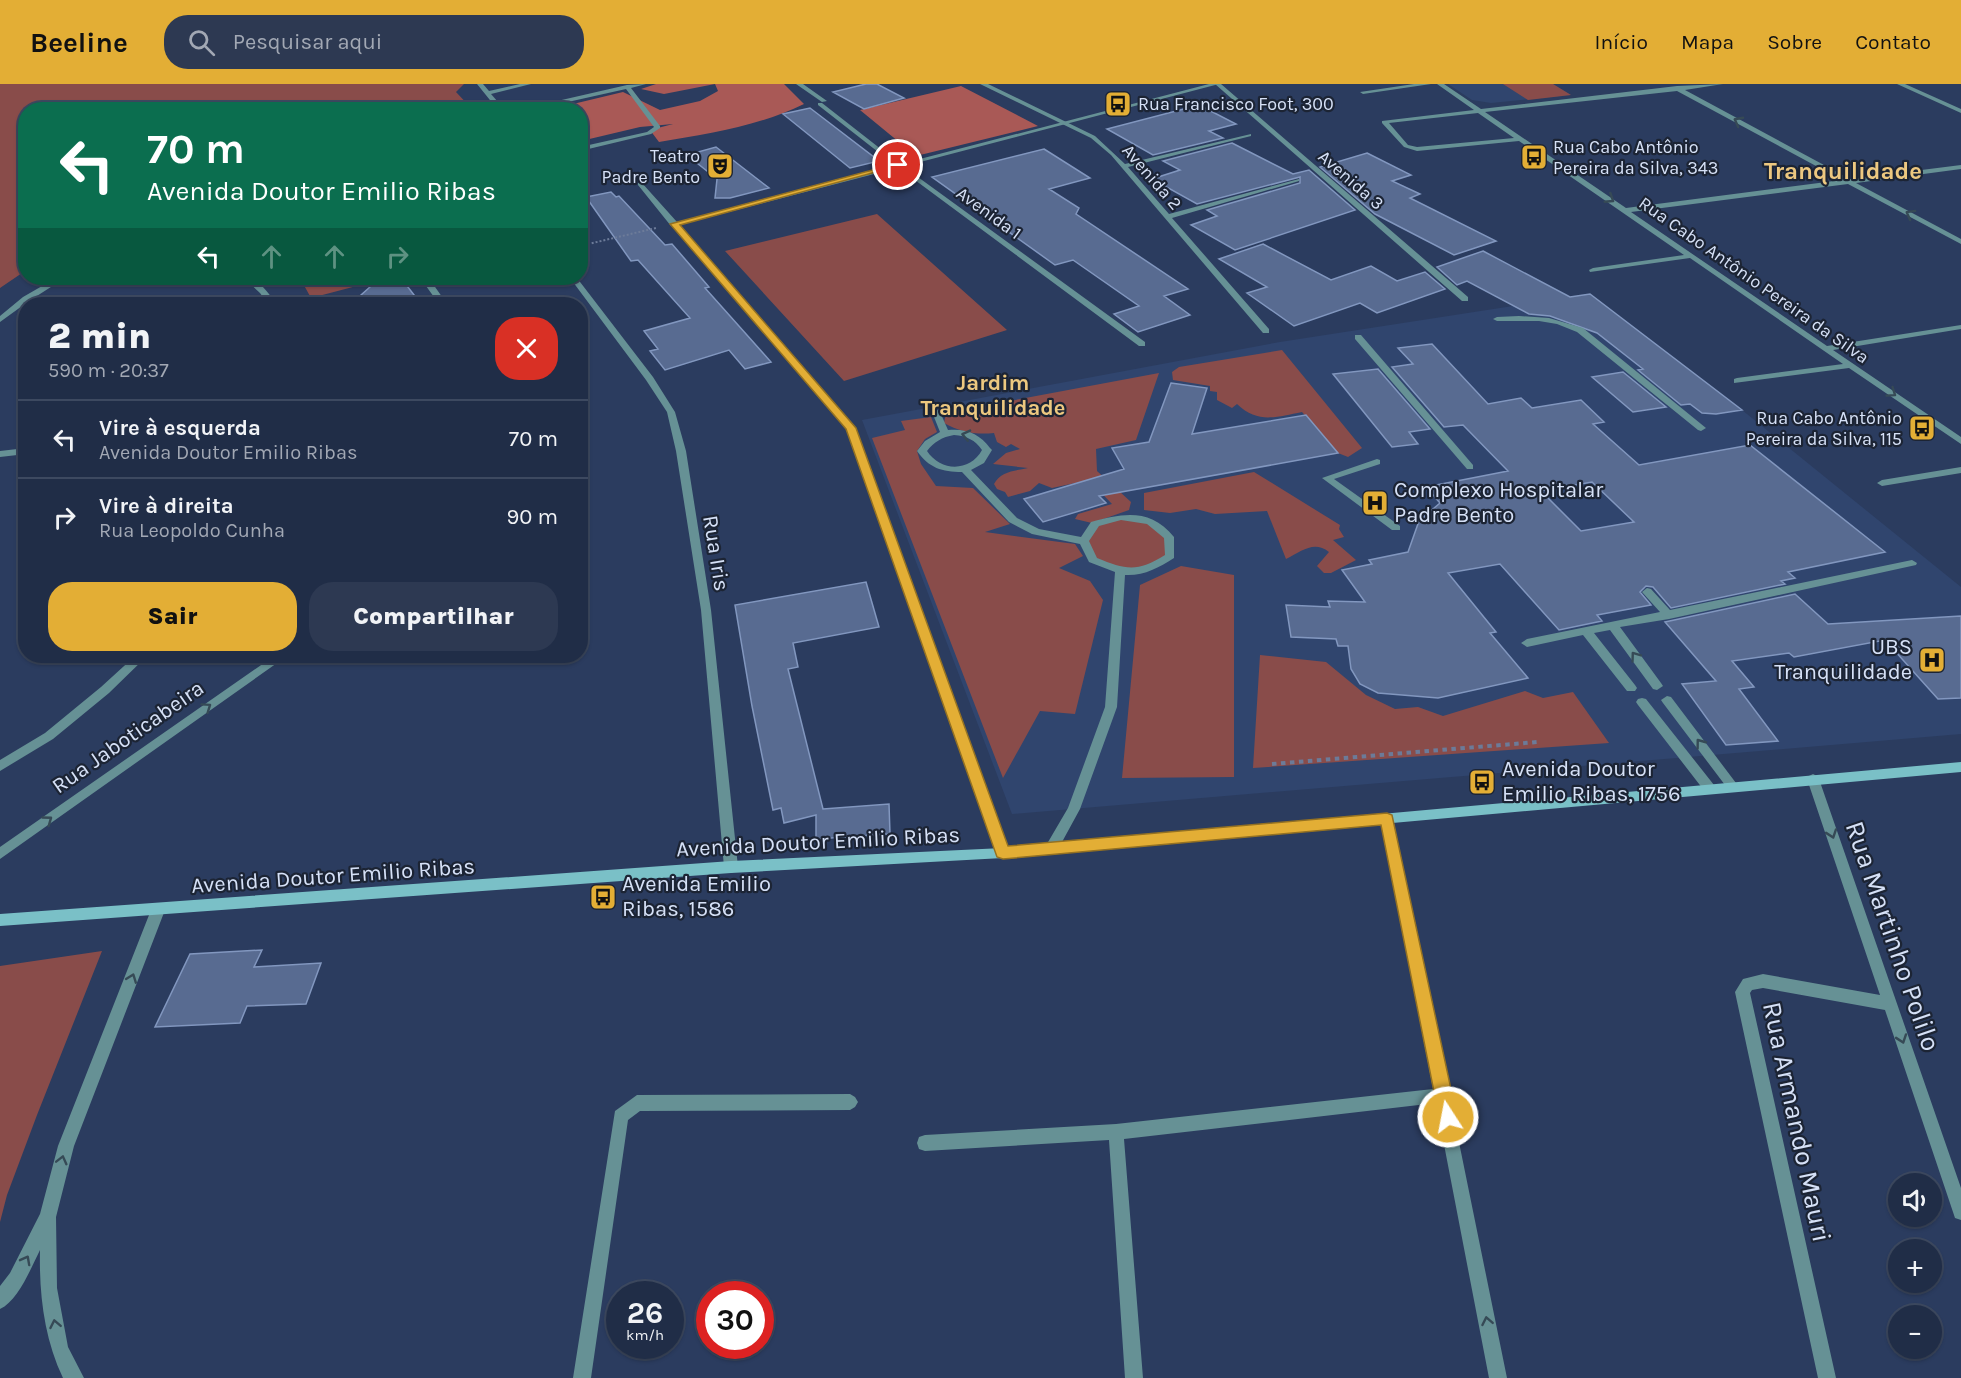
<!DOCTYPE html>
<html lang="pt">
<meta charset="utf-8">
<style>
body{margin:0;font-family:Karla,sans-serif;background:#2d3952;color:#f1f3f6;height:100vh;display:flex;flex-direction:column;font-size:22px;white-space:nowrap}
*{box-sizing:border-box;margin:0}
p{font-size:20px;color:#a2a8b4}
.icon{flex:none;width:33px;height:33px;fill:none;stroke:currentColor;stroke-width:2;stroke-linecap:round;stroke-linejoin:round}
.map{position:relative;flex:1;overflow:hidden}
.panel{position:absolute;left:18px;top:213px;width:570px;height:366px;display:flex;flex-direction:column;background:#202d47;border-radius:24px;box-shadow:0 2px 4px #0004,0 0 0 2px #3d4960}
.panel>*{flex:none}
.guide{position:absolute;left:18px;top:18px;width:570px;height:183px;border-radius:24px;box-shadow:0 2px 4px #0004,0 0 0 2px #3d4960;background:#0b6e4f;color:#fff;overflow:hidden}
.buttons{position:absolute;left:1888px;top:1089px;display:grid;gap:12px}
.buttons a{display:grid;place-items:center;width:54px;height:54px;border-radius:50%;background:#202d47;box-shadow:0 2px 4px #0004,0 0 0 2px #3d4960;font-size:30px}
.speed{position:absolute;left:606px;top:1197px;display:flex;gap:12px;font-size:30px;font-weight:700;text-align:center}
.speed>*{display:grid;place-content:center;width:78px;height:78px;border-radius:50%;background:#202d47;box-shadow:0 2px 4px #0004,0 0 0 2px #3d4960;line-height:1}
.speed small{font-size:15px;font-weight:400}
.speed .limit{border:9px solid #d22;background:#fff;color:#111}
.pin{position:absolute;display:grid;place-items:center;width:51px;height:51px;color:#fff;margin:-26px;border:3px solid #fff;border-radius:50%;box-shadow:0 2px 6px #0007}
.me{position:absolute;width:66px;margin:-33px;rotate:349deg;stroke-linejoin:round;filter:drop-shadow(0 0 4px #0008)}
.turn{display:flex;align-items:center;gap:21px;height:126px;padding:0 30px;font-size:27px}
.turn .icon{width:78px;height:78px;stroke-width:2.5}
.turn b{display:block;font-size:42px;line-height:51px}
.lanes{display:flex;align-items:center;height:57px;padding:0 30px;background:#0003;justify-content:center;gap:30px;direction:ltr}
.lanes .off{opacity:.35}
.round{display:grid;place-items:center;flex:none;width:63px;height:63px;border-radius:24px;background:#2d3952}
.headline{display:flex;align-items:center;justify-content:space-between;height:102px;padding:0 30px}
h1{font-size:36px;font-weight:800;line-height:45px}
.action{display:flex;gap:12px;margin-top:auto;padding:12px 30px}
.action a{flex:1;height:69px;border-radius:24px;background:#e3ae35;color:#111;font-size:24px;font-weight:800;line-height:69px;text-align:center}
.action a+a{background:#2d3952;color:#f1f3f6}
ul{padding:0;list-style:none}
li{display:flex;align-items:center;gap:18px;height:78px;padding:0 30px;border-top:2px solid #3d4960}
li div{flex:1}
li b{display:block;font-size:22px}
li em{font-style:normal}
header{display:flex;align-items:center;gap:36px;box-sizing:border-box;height:84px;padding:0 30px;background:#e3ae35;color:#111}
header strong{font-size:28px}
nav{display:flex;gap:33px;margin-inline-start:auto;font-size:21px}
.search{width:420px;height:54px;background:#2d3952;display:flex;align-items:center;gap:15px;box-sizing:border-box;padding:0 21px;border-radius:24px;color:#a2a8b4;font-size:22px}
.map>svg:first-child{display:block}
.built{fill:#30456e}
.green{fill:#894c4a}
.forest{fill:#a95956}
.building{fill:#586b91;stroke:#8297bf;stroke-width:1.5;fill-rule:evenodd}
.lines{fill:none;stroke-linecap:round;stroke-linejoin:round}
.path-far1{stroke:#6c7b99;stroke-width:2;stroke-dasharray:2 2;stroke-linecap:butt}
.path{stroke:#6c7b99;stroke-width:4;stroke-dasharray:4.5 4.5;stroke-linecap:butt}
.service{fill:#669195;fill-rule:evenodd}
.minor{fill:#669195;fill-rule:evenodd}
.tertiary{fill:#669195;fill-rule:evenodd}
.secondary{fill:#7ac0c7;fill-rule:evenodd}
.oneway{stroke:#364a56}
.route{fill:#e3ae35;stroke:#947122;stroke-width:1.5}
.labels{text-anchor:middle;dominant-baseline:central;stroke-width:4.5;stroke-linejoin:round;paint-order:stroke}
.far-poi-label{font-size:18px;fill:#d6e1f7;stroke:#1c2434;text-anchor:start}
.far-street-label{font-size:18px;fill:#d6e1f7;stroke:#1c2434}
.far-quarter-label{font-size:22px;font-weight:bold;fill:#edc880;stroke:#1c2434}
.poi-label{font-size:22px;fill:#d6e1f7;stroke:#1c2434;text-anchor:start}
.street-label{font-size:22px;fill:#d6e1f7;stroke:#1c2434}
.far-district-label{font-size:24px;font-weight:bold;fill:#edc880;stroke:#1c2434}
.near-street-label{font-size:27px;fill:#d6e1f7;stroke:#1c2434}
</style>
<header>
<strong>Beeline</strong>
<div class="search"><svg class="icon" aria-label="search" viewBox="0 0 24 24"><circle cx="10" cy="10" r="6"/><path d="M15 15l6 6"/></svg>Pesquisar aqui</div>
<nav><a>Início</a><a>Mapa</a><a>Sobre</a><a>Contato</a></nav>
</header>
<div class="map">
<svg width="1961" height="1294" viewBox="0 0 1961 1294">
<rect width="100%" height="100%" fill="#2b3c5f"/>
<!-- built -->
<path class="built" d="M1448,0h105l18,11 -80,8 -19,-3z
M1590,210l152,116 219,177v147l-949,80 -150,-394 418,-78z"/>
<!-- green -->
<path class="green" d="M0,0h464l-8,8 16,17 -446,1 -1,161 -25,17z
M1503,0h50l18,11 -43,5z
M877,130l130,116 -163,51 -119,-130z
M300,194h87l-76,20z
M1282,266l80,98 -14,9 -10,-4 -36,-41c-26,5 -44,12 -65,-8l-5,4 -15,-8v-8l-7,-1v-5l-37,-6 -1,-8 7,-5z
M1159,289l-23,67 -40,9 1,22 34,31 -2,8 -37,13 -17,-4 3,-5 34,-10 -23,-24 -37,8 -13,-5 -9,8 -22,6 -3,-5 -8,-3 -3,-5c7,-13 21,-13 34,-16l-35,-4 13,-11 14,-4 -9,-5 -5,3 -9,-5 -3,-9c-18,2 -34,-1 -50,-10l2,-10z
M931,333l6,15 -12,7 -8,12 4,13 15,22 37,2 37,36 -25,8 90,12 8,12 -24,12 31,13 13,19 -28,114 -35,-3 -37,67 -131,-340 33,-8 -4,-9z
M1254,388l86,53 -1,4 5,8 -11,3 23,20 -25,13h-7l-7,-7 12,-14c-15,-12 -27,-1 -43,7l-19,-48 -52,3 -19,-5 -26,4 -26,-3v-17z
M1121,434l29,6 17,14v17c-29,21 -40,16 -72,4l-8,-17 10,-16z
M1181,482l53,9v202l-112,1 18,-193z
M1260,571l66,7 40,33 29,14 23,-2 25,9 82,-25 18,7 30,-6 36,51 -356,25z
M102,867l-65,164 -30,80 -7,27v-256z"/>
<!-- forest -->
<path class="forest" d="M656,0h128l20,20c-45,22 -96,30 -145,38l-9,-12 23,-6 -33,3 -59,14 -1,-31h-32l75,-18 37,18 40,-9 18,-10 -3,-7 -51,10 -23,-5z
M961,2l77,40 -122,30 -56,-46z"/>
<!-- building -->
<path class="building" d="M866,0h11l27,14 -40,11 -31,-17z
M1199,21l37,19 -27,7 14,7 -70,17 -46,-26z
M810,24l69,53 -29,7 -67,-54z
M1232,59l61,31 16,-4 46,40 -120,40 -44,-25 26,-9 -10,-6 93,-27v-6l-103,27 -45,-25 28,-9 -17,-9z
M716,63l53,41 -39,10h-15l2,-19 -30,-24z
M1044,65l46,29 -41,11 30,19 -3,6 112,75 -24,7 26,19 -52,17 -24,-18 25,-8 -66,-46 -18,5 -123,-88z
M1367,69l44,22 -19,6 28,13 -10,4 86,43 -42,14 -79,-41 -55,-47z
M611,108l5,5 3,-1 46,49 7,-1 37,43 -4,1 66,74 -26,7 -16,-19 -64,20 -15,-19 8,-2 -14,-18 46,-13 -52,-58 -7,1 -45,-64z
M1263,160l68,36 40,-14 26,15 28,-9 20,17 -68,24 -17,-10 -66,23 -47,-33 20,-6 -48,-28z
M1483,167l87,46 20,-3 152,116 -26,4 -14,-1 -12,-9 -9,1 -43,-35 5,-1 -46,-36 -47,-17 -21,-2 -62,-33 -10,4 -20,-18z
M380,194h21l20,26h-70z
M1432,260l56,60 33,-6 11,10 49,-8 23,22 -11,2 46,41 111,-20 135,107 -97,20 7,6 -14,3 4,3 -114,24 -18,-21 -7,-1 -6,6 11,13 -54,10 5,6 -43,9 -59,-66 -52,9 48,59 -6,1 38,45 -90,20 -60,-5 -18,-9 -9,-15 -3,-23h-10l-2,-7 -45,-2 -5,-32 44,2 -2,-6 37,1 -23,-32 30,-6 -3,-4 39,-8 11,-31 21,-18 -14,-16 82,-16 -45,-46 -19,2 -52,-60 21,-3 -15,-16zM1592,398l42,40 -53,9 -40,-40z
M1378,285l52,60 -21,3 9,12 -26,3 -59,-73z
M1623,288l43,35 -33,5 -41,-35z
M1171,299l36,5 -15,46 114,-19 32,38 -239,43 7,7 -63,19 -19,-23 100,-30 -12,-21 37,-6z
M866,498l13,45 -86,16 5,24 -10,2 35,140 66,-5 1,30 -74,5v-24l-32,8 -3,-15 -8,2 -21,-104 -17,-101z
M1795,510l33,30 133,-8v82l-23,1 -53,-59 -91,17 -5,-4 -57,8 22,26 -15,2 39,52 -52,4 -44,-61 34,-3 -51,-59z
M262,866l-8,17 67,-4 -15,41 -59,2 -7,17 -85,4 35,-73z"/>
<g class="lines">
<!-- path-far1 -->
<path class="path-far1" d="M580,162l76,-18"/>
<!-- path -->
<path class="path" d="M1272,680l265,-22"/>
<!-- service -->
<path class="service" d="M1519,232l30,2 34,10 123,100 -5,3 -3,-1 -121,-98 -20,-8 -18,-3h-42l-4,-2 4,-2z
M1355,251h6l112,130v4h-6l-112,-130z
M936,325l4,3 8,18c18,-2 32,4 42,18l2,2 -8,13 -13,7 46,48 22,11 42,8 10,-15c33,-9 59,-14 83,15v21c-16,10 -30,18 -49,17l-8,132 -37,102 -24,44 -5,1 -5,-1 -2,-4 24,-41 37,-101 10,-135 -26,-10 -9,-18 -48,-10 -23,-12 -47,-50c-20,0 -33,-4 -45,-21l8,-10 15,-9 -8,-20zM954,351c13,1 21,5 28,15 -12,22 -41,22 -55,1 7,-9 15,-14 27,-16zM1121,436l26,4 17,14 1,17c-27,17 -39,15 -68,3l-8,-17 10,-15z
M1377,375l3,1v4l-46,15 66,47v4h-8l-70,-52z
M1912,476l5,3 -1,2 -247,54 -49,8 41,56 2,3 -6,4 -4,-1 -43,-59 -16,3 41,52 2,3 -2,3h-8l-44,-56 -56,12 -6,-4 6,-4 133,-27 -18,-20 5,-4 4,1 19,21z
M1667,612l4,1 65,86 2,3 -2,3h-8l-65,-86 -2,-3z
M1642,614l4,1 68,86 2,4 -2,4h-8l-68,-88 -2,-3 2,-3z
M850,1010l5,3 3,5 -3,5 -5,3 -210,1 -12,9 -37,258h-18l42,-267 22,-16z"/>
<!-- minor -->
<path class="minor" d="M477,0h6l6,7 31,-7h11l-40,10 14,16h-7z
M646,0l-15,4 29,38v2l-9,6 -71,17v-4l67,-15 7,-5 -28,-38 -94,21h-14l109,-25z
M796,0h7l24,17 -5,1z
M980,0h8l107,52 30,28 126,-30v2l-123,31 41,47 130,-35v2l-127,37 97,111v4h-6l-152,-178 -20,-17z
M1215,0h6l247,213v4h-6z
M1414,0h17l-68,10 -3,-2z
M1437,0h7l37,25 196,-23 46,-2 -38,6 165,89 111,-14v4l-105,14 105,56v5l-113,-60 -217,28 196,134 134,-21v4l-128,21 128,87v7l-112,-76 -115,15v-4l3,-1 106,-14 -153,-106 -100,14 -1,-2 4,-2 91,-13 -165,-114 -102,10 -13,-4 -22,-24v-2l92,-11zM1677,7l165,89 -216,28 -141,-96zM1478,29l36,25 -97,9 -9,-2 -19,-22z
M1897,0h8l56,25v4z
M818,19h4l78,61 245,178v4h-6l-243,-180 -78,-61z
M638,99h4l35,39v4h-6l-33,-41z
M56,194h9l-36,23 -29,21v-6l23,-19z
M244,194c14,0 25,15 32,26h-8l-8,-11z
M570,194h7l76,99 22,35 11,39 25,159 27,257 -2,4 -5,2 -5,-2 -2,-4 -23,-257 -25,-159 -9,-39 -21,-32z
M427,200h6l14,20h-8l-13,-18z
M26,364v6l-26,3v-6z
M1961,383v6l-79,13 -5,-3 5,-3z
M135,572h12l-38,37 -56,46 -53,32v-11l45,-27 56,-46z
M274,572h13l-287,203v-12z
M1813,690l4,2 2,3 142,409v32l-6,-2 -2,-6 -68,-202 -122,-22 -11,2 -2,3 86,385h-18l-83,-386 8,-13 20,-5 117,21 -73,-216 2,-3z
M1387,730l5,1 1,4 55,270 4,6 -2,3 57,280h-18l-53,-275 -312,36 19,239h-18l-16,-238 -184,11 -6,-2 -2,-6 2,-6 6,-2 191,-11 317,-35 -52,-270 1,-4z"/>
<!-- tertiary -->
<path class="tertiary" d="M1209,0h10l-540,141 177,203 154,425 -2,4 -5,1 -5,-1 -2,-4 -149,-424 -177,-205z
M158,820l5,2 2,4 -91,236 -18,71 1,71 11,59 16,31h-21c-19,-40 -24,-84 -23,-128 -9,18 -22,51 -40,59v-23l10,-13 30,-59 18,-68 93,-236 2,-4z"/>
<!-- secondary -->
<path class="secondary" d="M1961,678v10l-958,86 -272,15 -731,53v-12l731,-53 272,-13z"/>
</g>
<!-- one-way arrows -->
<defs><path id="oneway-chevron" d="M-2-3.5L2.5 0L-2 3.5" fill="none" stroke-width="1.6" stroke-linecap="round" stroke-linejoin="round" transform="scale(1.5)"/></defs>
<g class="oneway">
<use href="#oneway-chevron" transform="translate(1738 37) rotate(-152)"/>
<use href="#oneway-chevron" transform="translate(1610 115) rotate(33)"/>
<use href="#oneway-chevron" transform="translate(1910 130) rotate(-151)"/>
<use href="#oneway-chevron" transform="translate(1892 309) rotate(35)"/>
<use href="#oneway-chevron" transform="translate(966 351) rotate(-167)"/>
<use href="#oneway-chevron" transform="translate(1635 572) rotate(-126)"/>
<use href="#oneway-chevron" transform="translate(207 623) rotate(-35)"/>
<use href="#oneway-chevron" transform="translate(1700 659) rotate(-127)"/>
<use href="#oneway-chevron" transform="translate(48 736) rotate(-36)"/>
<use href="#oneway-chevron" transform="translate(1832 750) rotate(71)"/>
<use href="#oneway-chevron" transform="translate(132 894) rotate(-69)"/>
<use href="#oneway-chevron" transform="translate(1902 955) rotate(71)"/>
<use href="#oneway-chevron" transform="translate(62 1076) rotate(-76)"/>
<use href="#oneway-chevron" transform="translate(26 1176) rotate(-62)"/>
<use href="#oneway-chevron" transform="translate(1487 1237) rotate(-101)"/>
<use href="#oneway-chevron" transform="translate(55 1240) rotate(-101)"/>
</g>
<!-- route -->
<path class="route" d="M895,80l7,1 -222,60 176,203 152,418 379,-33 5,2 65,302 -3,6 -6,2 -6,-2 -3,-6 -58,-292 -378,34 -6,-2 -151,-428 -176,-205z"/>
<!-- icons -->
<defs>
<symbol id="bus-square" viewBox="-11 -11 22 22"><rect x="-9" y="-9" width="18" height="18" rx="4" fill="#e3ae35" stroke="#1c2434"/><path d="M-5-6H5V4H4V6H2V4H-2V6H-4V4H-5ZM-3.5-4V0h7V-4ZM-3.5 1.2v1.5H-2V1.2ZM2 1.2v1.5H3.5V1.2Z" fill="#111"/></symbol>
<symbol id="theatre-square" viewBox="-11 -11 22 22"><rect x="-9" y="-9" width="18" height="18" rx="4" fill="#e3ae35" stroke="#1c2434"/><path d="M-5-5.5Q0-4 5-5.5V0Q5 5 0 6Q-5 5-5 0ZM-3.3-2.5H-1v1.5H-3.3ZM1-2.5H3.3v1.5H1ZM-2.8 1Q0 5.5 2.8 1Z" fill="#111"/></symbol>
<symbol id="hospital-square" viewBox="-11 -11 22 22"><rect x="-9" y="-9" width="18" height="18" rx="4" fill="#e3ae35" stroke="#1c2434"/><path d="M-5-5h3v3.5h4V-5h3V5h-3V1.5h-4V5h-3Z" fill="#111"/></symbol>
</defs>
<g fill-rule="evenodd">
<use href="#bus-square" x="1103" y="5" width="30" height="30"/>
<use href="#bus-square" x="1519" y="58" width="30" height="30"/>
<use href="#theatre-square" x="705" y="67" width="30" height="30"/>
<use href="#bus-square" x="1907" y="329" width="30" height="30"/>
<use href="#hospital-square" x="1360" y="404" width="30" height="30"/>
<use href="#hospital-square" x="1917" y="561" width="30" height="30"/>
<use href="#bus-square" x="1467" y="683" width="30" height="30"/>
<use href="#bus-square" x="588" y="798" width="30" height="30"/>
</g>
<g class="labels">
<!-- far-poi labels -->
<g class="far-poi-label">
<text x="1138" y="20">Rua Francisco Foot, 300</text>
<text x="1553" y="63">Rua Cabo Antônio<tspan x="1553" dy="21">Pereira da Silva, 343</tspan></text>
<text x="700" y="72" text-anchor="end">Teatro<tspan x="700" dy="21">Padre Bento</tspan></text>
<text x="1902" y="334" text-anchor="end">Rua Cabo Antônio<tspan x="1902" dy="21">Pereira da Silva, 115</tspan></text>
</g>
<!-- far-street labels -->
<g class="far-street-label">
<text transform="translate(1152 93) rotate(49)">Avenida 2</text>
<text transform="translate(1351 96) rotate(41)">Avenida 3</text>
<text transform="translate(989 129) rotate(36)">Avenida 1</text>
<text transform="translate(1754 196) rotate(35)">Rua Cabo Antônio Pereira da Silva</text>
</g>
<!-- far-quarter labels -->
<g class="far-quarter-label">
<text x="993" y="299">Jardim<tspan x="993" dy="25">Tranquilidade</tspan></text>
</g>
<!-- poi labels -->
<g class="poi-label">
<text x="1394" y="406">Complexo Hospitalar<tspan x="1394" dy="25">Padre Bento</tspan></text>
<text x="1912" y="563" text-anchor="end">UBS<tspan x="1912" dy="25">Tranquilidade</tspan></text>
<text x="1502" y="685">Avenida Doutor<tspan x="1502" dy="25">Emilio Ribas, 1756</tspan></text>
<text x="622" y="800">Avenida Emilio<tspan x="622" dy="25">Ribas, 1586</tspan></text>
</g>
<!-- street labels -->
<g class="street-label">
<text transform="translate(716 469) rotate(81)">Rua Iris</text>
<text transform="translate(128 653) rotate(-35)">Rua Jaboticabeira</text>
<text transform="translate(818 758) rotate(-3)">Avenida Doutor Emilio Ribas</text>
<text transform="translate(333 792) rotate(-4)">Avenida Doutor Emilio Ribas</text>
</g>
<!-- far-district labels -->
<g class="far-district-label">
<text x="1843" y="87">Tranquilidade</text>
</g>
<!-- near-street labels -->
<g class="near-street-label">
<text transform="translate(1893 852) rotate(71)">Rua Martinho Polilo</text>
<text transform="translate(1797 1038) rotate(78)">Rua Armando Mauri</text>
</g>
</g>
</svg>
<div class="buttons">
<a><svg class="icon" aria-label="sound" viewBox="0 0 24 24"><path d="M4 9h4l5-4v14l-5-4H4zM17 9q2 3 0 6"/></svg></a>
<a>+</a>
<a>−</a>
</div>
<div class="speed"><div>26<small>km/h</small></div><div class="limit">30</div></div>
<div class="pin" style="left:898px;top:81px;background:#d93025"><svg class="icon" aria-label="arrive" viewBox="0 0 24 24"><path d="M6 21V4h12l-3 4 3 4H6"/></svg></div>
<svg class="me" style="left:1448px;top:1033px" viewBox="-20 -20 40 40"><circle r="17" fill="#e3ae35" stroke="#fff" stroke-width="3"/><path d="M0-11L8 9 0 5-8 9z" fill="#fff"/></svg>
<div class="guide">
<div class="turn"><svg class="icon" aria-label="left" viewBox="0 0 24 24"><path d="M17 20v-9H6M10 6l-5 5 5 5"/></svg><div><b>70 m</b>Avenida Doutor Emilio Ribas</div></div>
<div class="lanes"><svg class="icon" aria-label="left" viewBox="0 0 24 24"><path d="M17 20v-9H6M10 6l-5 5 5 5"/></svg><svg class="icon off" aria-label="ahead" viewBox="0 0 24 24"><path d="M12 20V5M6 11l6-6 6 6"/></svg><svg class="icon off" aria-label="ahead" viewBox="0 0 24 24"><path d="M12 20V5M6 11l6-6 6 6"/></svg><svg class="icon off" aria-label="right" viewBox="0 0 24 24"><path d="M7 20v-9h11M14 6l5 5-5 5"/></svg></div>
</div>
<section class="panel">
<div class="headline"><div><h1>2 min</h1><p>590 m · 20:37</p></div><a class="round" style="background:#d93025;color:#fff"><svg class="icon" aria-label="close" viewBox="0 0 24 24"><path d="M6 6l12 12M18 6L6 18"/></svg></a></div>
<ul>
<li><svg class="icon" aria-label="left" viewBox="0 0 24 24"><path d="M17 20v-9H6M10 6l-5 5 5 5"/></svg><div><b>Vire à esquerda</b><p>Avenida Doutor Emilio Ribas</p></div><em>70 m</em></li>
<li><svg class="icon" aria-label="right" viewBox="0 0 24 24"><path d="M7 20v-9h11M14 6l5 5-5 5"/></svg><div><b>Vire à direita</b><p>Rua Leopoldo Cunha</p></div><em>90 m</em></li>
</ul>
<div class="action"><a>Sair</a><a>Compartilhar</a></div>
</section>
</div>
